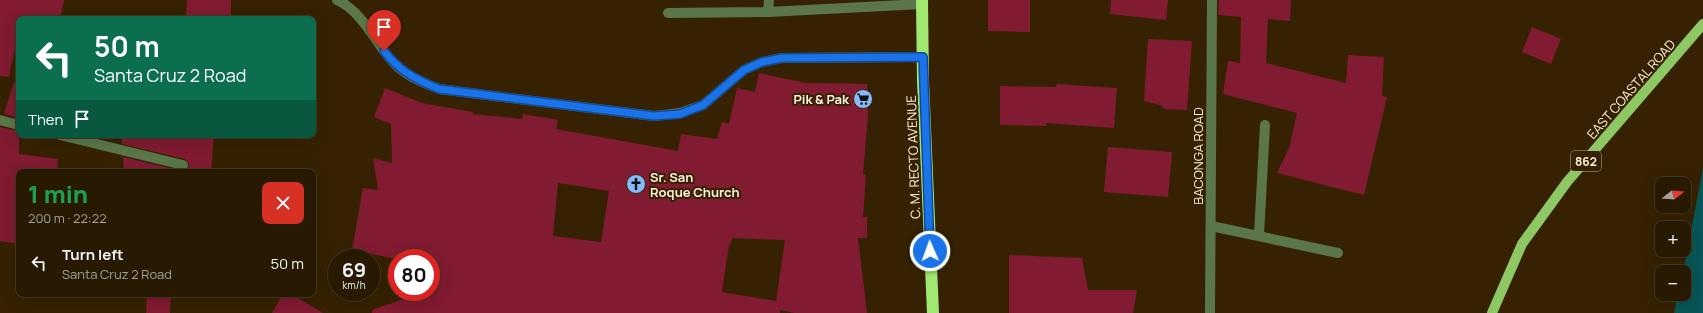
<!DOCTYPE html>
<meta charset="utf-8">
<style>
body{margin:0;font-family:Manrope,sans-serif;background:#342711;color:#f1f3f6;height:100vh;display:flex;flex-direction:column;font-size:15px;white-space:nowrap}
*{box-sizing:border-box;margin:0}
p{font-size:13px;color:#a5a199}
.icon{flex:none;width:22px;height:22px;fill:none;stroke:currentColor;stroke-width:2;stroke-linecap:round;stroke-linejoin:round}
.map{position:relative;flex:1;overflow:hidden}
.panel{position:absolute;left:16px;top:169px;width:300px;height:128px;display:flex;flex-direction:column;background:#281a02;border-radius:8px;box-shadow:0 4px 16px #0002,0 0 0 1px #443824}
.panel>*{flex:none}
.hud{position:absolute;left:16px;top:16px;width:300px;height:122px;border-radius:8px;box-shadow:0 4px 16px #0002,0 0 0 1px #443824;background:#0b6e4f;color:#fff;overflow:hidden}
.needle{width:26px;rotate:73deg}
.tools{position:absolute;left:1655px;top:177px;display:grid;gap:8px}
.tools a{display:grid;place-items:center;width:36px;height:36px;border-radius:8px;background:#281a02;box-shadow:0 4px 16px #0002,0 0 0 1px #443824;font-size:20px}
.speed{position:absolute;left:328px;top:249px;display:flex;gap:8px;font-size:20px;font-weight:700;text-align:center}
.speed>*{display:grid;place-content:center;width:52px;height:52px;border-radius:50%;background:#281a02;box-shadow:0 4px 16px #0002,0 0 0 1px #443824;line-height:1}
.speed small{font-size:10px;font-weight:400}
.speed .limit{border:6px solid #d22;background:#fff;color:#111}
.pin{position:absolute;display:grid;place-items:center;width:34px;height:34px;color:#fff;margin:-41px -17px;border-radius:50% 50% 50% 0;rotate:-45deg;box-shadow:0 0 4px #0007}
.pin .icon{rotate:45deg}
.me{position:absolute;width:44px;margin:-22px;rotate:358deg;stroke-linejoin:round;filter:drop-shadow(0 0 3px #0008)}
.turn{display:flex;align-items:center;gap:14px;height:84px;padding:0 12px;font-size:18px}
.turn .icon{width:52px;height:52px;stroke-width:2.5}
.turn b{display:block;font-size:28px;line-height:34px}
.then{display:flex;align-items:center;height:38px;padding:0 12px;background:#0003;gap:8px;font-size:15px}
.round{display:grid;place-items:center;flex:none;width:42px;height:42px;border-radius:8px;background:#342711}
.overview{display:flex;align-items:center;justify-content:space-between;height:68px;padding:0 12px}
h1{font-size:24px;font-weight:800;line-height:30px;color:#1e9e55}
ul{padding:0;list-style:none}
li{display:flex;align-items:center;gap:12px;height:52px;padding:0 12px}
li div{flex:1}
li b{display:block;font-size:15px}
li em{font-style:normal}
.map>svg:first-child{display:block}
.water{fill:#095656}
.building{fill:#801b31;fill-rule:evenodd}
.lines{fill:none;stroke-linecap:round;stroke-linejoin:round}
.minor{stroke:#5b7749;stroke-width:10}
.major{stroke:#8dc865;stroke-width:10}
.highway{stroke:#a1e870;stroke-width:12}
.route-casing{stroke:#114b97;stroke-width:10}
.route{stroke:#1a73e8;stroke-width:7}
.labels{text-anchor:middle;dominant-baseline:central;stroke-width:4;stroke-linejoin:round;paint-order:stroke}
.shield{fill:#362202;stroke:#c2b29d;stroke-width:1}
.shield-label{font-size:12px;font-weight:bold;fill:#fef0df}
.street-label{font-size:13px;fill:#fef0df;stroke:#362202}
.poi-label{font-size:13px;font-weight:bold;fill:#fef0df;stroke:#362202;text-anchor:end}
</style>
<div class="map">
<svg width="1703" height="313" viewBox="0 0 1703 313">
<rect width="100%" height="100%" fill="#362202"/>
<!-- water -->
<path class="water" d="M1703,168v145h-29l4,-19h6l-1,-22z"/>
<!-- building -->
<path class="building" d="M0,0h64l-4,19h-41v11l-10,47 -9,-1z
M187,0h44v19h-45z
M988,0h42v32l-42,-1z
M1111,0h57l-2,20 -56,-6z
M1219,0h72l-1,21 -22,-2 -2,44 80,20 2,-28 36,2 -2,39 5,1 -23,98 -87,-22 12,-25 8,-35 -74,-19 5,-33 12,2 1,-46 -23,-2z
M1532,27l29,12 -10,25 -29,-12z
M1148,39l44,2 -5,69 -24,-1v-3l-19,-5z
M759,73l47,10 61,1 1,32 -5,58 3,1 -3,42h4v21h-9l9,75h-73l-14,-3v3h-408v-3l43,-15 -1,-3h17v-34l-34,1 -45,-9 11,-62 15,2 -5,-32 19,5 -1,-39 -17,-7 11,-29 37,15 51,9 -1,2 50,5 1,-5 35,6 -2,9 122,22 3,-17 36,5 5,-17 7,2 8,-36 18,4zM558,183l51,8 -8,51 -48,-6zM732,238l53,2 -9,61 -54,-9 7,-47h1z
M14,82l5,1v35l-15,-4z
M1057,84l60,4 -3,40 -68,-5v3l-46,-1v-39l56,1z
M0,127l19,4v23l39,5 -1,13h-38v72l-19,-3z
M122,135h92l-3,37h-87l-1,-15 59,14 6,-2 1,-5 -4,-5 -63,-15z
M1108,147l64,5 -4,45 -64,-5z
M1009,255l73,3 6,32h49l-4,23h-124z
M147,294h24l-1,19h-24z
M283,294h8l32,19h-51z"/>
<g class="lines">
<!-- minor -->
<path class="minor" d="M337,0c25,11 38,42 55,61 13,15 30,21 47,28l215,27 26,-3 23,-8 41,-35 18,-8 20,-4 141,-1
M768,12l1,-12
M668,13l100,-1 154,-8
M0,120l19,5
M60,135l123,30
M1211,226l127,27
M1259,235l6,-110
M1210,313l2,-313"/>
<!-- major -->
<path class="major" d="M1492,313l30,-69 45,-62 136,-158"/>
<!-- highway -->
<path class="highway" d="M922,0l1,81 10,232"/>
</g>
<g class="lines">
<defs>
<path id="route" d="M384,51c15,20 33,29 55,38l215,27 26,-2 23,-9 41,-35 18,-8 20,-4 141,-1 7,194"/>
</defs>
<!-- route casing -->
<use href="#route" class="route-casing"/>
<!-- route -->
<use href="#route" class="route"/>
</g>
<!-- icons -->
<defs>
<symbol id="supermarket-disc" viewBox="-11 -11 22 22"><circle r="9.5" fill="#86bbfb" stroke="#362202"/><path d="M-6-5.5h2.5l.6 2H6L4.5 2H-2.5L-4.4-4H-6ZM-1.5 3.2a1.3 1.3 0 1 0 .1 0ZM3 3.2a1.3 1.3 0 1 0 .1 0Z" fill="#111"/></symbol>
<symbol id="church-disc" viewBox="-11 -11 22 22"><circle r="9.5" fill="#86bbfb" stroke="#362202"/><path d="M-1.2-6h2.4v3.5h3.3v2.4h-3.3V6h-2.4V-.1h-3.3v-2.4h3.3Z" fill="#111"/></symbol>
</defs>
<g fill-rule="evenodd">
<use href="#supermarket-disc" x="852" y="88" width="22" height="22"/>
<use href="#church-disc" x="625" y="173" width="22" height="22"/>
</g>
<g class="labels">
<!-- shield labels -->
<rect class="shield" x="1571" y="151" width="30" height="20" rx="3"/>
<g class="shield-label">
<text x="1586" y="161">862</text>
</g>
<!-- street labels -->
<g class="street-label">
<text transform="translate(1631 89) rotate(-49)">EAST COASTAL ROAD</text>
<text transform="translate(1198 156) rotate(-90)">BACONGA ROAD</text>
<text transform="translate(913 157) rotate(-92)">C. M. RECTO AVENUE</text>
</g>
<!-- poi labels -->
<g class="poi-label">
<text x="849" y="99">Pik &amp; Pak</text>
<text x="650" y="177" text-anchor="start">Sr. San<tspan x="650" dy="15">Roque Church</tspan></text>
</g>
</g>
</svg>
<div class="tools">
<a><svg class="needle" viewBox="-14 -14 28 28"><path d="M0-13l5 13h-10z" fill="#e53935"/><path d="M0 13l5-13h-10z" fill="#a5a199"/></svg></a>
<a>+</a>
<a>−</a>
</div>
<div class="speed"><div>69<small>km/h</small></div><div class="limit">80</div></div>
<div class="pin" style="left:384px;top:51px;background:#d93025"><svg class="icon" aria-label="arrive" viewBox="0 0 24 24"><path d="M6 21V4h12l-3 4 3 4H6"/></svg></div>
<svg class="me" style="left:930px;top:251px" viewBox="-20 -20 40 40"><circle r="17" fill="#1a73e8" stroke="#fff" stroke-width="3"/><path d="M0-11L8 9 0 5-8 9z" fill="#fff"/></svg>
<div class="hud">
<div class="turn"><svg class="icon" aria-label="left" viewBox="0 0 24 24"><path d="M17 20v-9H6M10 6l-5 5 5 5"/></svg><div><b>50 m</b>Santa Cruz 2 Road</div></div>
<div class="then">Then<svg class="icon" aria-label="arrive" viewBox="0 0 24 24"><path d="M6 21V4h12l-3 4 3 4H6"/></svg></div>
</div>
<section class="panel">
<div class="overview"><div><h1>1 min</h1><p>200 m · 22:22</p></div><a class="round" style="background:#d93025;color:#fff"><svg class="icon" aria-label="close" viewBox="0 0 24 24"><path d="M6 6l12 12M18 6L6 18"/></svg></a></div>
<ul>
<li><svg class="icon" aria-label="left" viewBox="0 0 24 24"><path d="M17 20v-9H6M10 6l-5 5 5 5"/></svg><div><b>Turn left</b><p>Santa Cruz 2 Road</p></div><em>50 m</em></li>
</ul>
</section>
</div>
